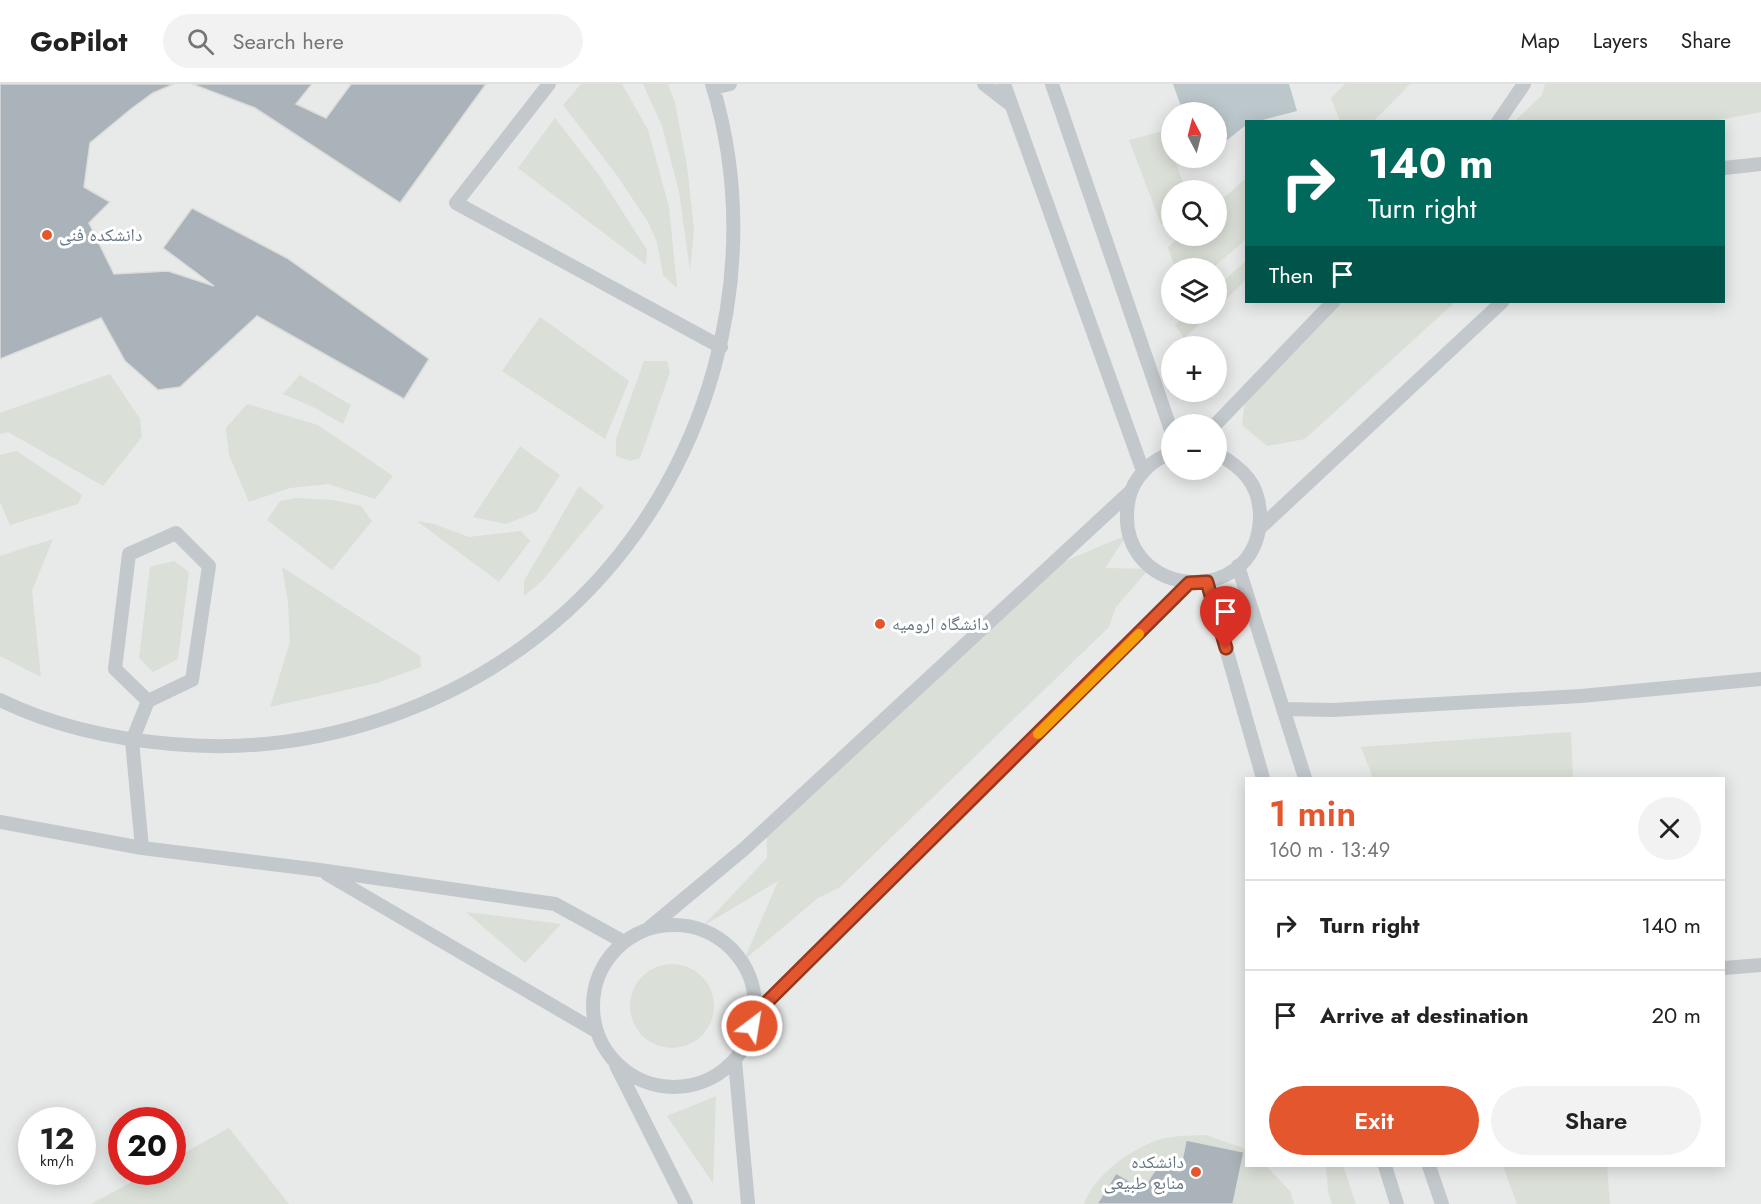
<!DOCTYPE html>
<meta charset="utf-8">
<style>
body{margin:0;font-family:Jost,"Noto Naskh Arabic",sans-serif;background:#f2f2f2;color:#222;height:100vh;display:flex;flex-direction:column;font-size:22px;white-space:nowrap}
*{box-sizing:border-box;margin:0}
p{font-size:20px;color:#767676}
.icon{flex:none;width:33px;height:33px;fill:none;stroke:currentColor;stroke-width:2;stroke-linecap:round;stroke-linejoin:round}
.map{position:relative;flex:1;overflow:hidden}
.side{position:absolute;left:1245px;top:693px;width:480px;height:390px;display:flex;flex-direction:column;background:#fff;border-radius:0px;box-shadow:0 3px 15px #0003}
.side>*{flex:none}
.top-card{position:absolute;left:1245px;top:36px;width:480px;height:183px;border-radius:0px;box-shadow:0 3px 15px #0003;background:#00695c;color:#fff;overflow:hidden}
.needle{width:39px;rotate:353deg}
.fabs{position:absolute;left:1161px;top:18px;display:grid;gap:12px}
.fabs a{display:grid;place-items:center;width:66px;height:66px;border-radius:50%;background:#fff;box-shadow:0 3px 15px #0003;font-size:30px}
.speed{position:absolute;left:18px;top:1023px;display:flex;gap:12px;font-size:30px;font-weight:700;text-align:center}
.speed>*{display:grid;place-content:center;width:78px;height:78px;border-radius:50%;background:#fff;box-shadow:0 3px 15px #0003;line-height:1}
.speed small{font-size:15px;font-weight:400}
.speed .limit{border:9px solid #d22;background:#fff;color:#111}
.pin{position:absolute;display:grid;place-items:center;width:51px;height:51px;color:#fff;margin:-62px -26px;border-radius:50% 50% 50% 0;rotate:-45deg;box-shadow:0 0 6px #0007}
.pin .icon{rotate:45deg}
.me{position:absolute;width:66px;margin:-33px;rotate:31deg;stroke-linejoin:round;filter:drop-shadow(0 0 4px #0008)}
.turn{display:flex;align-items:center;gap:21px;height:126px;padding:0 24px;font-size:27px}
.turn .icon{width:78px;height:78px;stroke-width:2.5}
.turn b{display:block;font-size:42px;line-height:51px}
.then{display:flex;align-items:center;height:57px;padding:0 24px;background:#0003;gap:12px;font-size:22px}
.round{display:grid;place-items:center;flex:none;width:63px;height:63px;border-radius:32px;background:#f2f2f2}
.summary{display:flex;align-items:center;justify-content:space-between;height:102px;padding:0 24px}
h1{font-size:36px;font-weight:600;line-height:45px;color:#e4572e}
.primary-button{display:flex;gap:12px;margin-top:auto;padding:12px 24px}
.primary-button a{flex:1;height:69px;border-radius:36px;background:#e4572e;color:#fff;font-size:24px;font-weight:600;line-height:69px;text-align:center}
.primary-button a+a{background:#f2f2f2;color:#222}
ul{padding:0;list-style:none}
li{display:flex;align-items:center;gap:18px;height:90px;padding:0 24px;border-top:2px solid #e0e0e0}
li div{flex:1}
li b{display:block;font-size:22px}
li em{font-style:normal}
header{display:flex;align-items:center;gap:36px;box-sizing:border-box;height:84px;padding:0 30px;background:#fff;border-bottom:2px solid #e0e0e0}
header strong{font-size:28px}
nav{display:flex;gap:33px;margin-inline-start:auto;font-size:21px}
.search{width:420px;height:54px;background:#f2f2f2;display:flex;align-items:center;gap:15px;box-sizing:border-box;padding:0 21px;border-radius:33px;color:#767676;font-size:22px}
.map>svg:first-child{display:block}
.built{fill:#e8e9e9;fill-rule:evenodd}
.green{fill:#dadfd7}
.water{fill:#bbc7cb}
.building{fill:#aab3b9;stroke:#dcdcda;stroke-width:1.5}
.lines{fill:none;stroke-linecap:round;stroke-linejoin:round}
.service{stroke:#c3c8cc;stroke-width:14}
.route-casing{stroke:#94391e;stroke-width:15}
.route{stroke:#e4572e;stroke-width:10}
.slow{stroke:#f59e0b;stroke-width:10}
.poi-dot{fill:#e4572e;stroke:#fff;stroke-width:2}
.labels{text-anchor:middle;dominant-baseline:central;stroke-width:6;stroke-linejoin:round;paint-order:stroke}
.poi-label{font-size:18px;fill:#657683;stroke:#fff;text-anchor:start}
</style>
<header>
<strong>GoPilot</strong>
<div class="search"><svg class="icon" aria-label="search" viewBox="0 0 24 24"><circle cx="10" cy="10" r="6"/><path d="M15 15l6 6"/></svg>Search here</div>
<nav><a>Map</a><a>Layers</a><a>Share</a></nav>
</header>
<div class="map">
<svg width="1761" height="1120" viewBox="0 0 1761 1120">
<rect width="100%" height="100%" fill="#fafaf8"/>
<!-- built -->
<path class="built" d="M0,0h1761v1120h-1761zM1172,28h44v46h-44zM1246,38h478v180h-478zM1172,106h44v46h-44zM1172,184h44v46h-44zM1172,262h44v46h-44zM1172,340h44v46h-44zM1246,694h478v388h-478zM32,1036h50v52h-50zM122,1036h50v52h-50z"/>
<!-- green -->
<path class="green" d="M581,0h41l26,46 21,77 8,81 -14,-13 -6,-33 -9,-20 -32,-48 -53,-69z
M643,0h25l7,19 12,63 7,64 -4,40 -11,-78 -17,-66z
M1345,0h65l-36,37h-34l-9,-23z
M1545,0h216v28l-52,10 -194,-1 27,-26z
M555,34l44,57 48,75 -1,15 -128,-97z
M1163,47l8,21 1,6h2l12,32h-14l-1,28 -10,6 -32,-84z
M1246,94v61l-33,29h-38l-7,-21 12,-11h36l1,-32z
M1246,177v19l-29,28v-21z
M1336,218h119l-150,137 -38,7 -25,-21 3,-23z
M1187,230h23l-26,24 -9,-13z
M540,233l89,64 -24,58 -103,-68z
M644,277h23l3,11 -30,86 -10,3 -14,-5v-17z
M110,290l30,45 2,18 -39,49 -95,-54 -8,2v-21z
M300,291l51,30 -8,19 -28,-16 -32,-14z
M247,320l71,21 75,51 -18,23 -47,-15 -38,4 -41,14 -20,-47 -3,-27z
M520,362l40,29 -24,37 -30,12 -33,-7z
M17,367l65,44 -4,9 -68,21 -10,-23v-47z
M579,402l25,20 -61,74 -19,16v-15z
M296,414l37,2 28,6 11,15 -40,49 -65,-50 13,-19z
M417,437l17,3 35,13 52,-6 9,10 -31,41z
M1127,451l-22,33 44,1 -33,38 -7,20 -269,260 -22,11 -74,62 34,-79 -75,45 64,-68v-26l286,-266z
M53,455l-21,52 9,86 -41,-21v-100z
M174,477l15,11 -11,87 -25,13 -14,-14 11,-91z
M282,483l138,89 1,11 -44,16 -107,24 20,-65 -2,-40z
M1571,648l2,46h-200l-12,-31z
M466,828l95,12 -36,39z
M630 922a42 42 0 1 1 84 0a42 42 0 1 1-84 0Z
M716,1012l-3,87 -46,-67z
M229,1044l60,76h-198l59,-32h22l1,-13z
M1206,1051l40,14v17h20l24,25 4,13h-61l10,-52 -63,19 -23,-4 -14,22 -27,-16 -19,31h-13c11,-29 43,-52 71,-63 16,-6 34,-5 51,-6z
M1326,1082h17l13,38h-24l-4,-13z
M1503,1082h104l3,38h-93z"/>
<!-- water -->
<path class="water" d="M1173,0h116l8,27 -38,10 -13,1v3l-29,23 -1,-36h-33z"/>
<!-- building -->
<path class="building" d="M0,0h174l-21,9 -22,16 -41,34 -6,44 26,15 -21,21 25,51 54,-3 46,15 -51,-38 29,-40 95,50 142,101 -25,40 -147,-83 -77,71 -22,3 -33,-29 -24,-43 -101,41z
M192,0h120l-16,20 30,14 25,-34h135l-86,119 -145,-95z
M1186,1056l58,12 -11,52h-136l19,-31 27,16 14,-22 23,4z"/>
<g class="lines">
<!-- service -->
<path class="service" d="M549,0l-93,119 265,144
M984,0l27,21
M1004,0l139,387
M1052,0l120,349
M714,4l16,-4
M1498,38l26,-38
M1724,84l37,-4
M1216,340l117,-122
M1172,369c-20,6 -38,24 -43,45 -21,100 129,116 131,19 0,-33 -17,-49 -44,-64
M1260,444l242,-226
M1238,482l67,212
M1207,498l56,196
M0,616c53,26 113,39 172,44 142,13 288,-36 394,-132 143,-130 203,-343 146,-528
M1284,625l49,1 248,-14 180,-17
M0,738l142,26 178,22 235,34 69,38
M142,764l-10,-107 16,-40 44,-21 17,-114 -33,-33 -47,21 -14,115 33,32
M327,790l269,157
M593 922a81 81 0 1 1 162 0a81 81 0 1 1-162 0Z
M648,845l96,-80 386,-357
M1724,884l37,-3
M756,929l433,-430
M735,977l13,143
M616,981l70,139
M1385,1082l12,38
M1429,1082l13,38"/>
</g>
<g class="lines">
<defs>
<path id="route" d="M752,942l4,-13 433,-430 18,-1 19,66"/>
</defs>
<!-- route casing -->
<use href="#route" class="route-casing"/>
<!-- route -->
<use href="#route" class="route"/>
<!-- slow -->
<path class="slow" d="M1038,650l101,-100"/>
</g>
<!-- markers -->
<g class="poi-dot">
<circle cx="47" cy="151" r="6"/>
<circle cx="880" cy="540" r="6"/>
<circle cx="1196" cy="1088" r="6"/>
</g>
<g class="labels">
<!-- poi labels -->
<g class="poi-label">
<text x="59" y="151">دانشکده فنی</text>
<text x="892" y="540">دانشگاه ارومیه</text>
<text x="1184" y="1078" text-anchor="end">دانشکده<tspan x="1184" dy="21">منابع طبیعی</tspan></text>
</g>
</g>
</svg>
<div class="fabs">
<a><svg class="needle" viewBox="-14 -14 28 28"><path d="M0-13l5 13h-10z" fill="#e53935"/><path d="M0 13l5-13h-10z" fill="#767676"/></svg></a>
<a><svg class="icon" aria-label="search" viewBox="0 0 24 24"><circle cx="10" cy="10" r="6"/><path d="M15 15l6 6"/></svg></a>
<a><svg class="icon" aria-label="layers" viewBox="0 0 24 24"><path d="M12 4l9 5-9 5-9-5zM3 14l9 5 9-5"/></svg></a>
<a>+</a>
<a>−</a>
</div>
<div class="speed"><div>12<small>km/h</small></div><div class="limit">20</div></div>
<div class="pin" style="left:1226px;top:564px;background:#d93025"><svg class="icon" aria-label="arrive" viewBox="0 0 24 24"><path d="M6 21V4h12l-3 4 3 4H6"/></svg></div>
<svg class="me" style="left:752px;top:942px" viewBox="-20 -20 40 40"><circle r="17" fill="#e4572e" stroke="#fff" stroke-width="3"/><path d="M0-11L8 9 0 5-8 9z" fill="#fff"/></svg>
<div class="top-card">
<div class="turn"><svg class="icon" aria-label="right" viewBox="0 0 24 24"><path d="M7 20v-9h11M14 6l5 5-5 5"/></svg><div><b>140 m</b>Turn right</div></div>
<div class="then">Then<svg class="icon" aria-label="arrive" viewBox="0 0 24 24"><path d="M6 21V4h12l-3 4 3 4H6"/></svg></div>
</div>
<section class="side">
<div class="summary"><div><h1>1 min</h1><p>160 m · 13:49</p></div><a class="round"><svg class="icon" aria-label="close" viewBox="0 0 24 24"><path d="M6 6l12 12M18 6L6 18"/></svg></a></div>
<ul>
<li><svg class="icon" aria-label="right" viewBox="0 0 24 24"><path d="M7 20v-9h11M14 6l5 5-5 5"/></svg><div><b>Turn right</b></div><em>140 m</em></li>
<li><svg class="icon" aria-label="arrive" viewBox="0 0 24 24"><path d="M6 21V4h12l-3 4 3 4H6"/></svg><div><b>Arrive at destination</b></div><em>20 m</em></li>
</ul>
<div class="primary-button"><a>Exit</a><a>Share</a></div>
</section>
</div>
